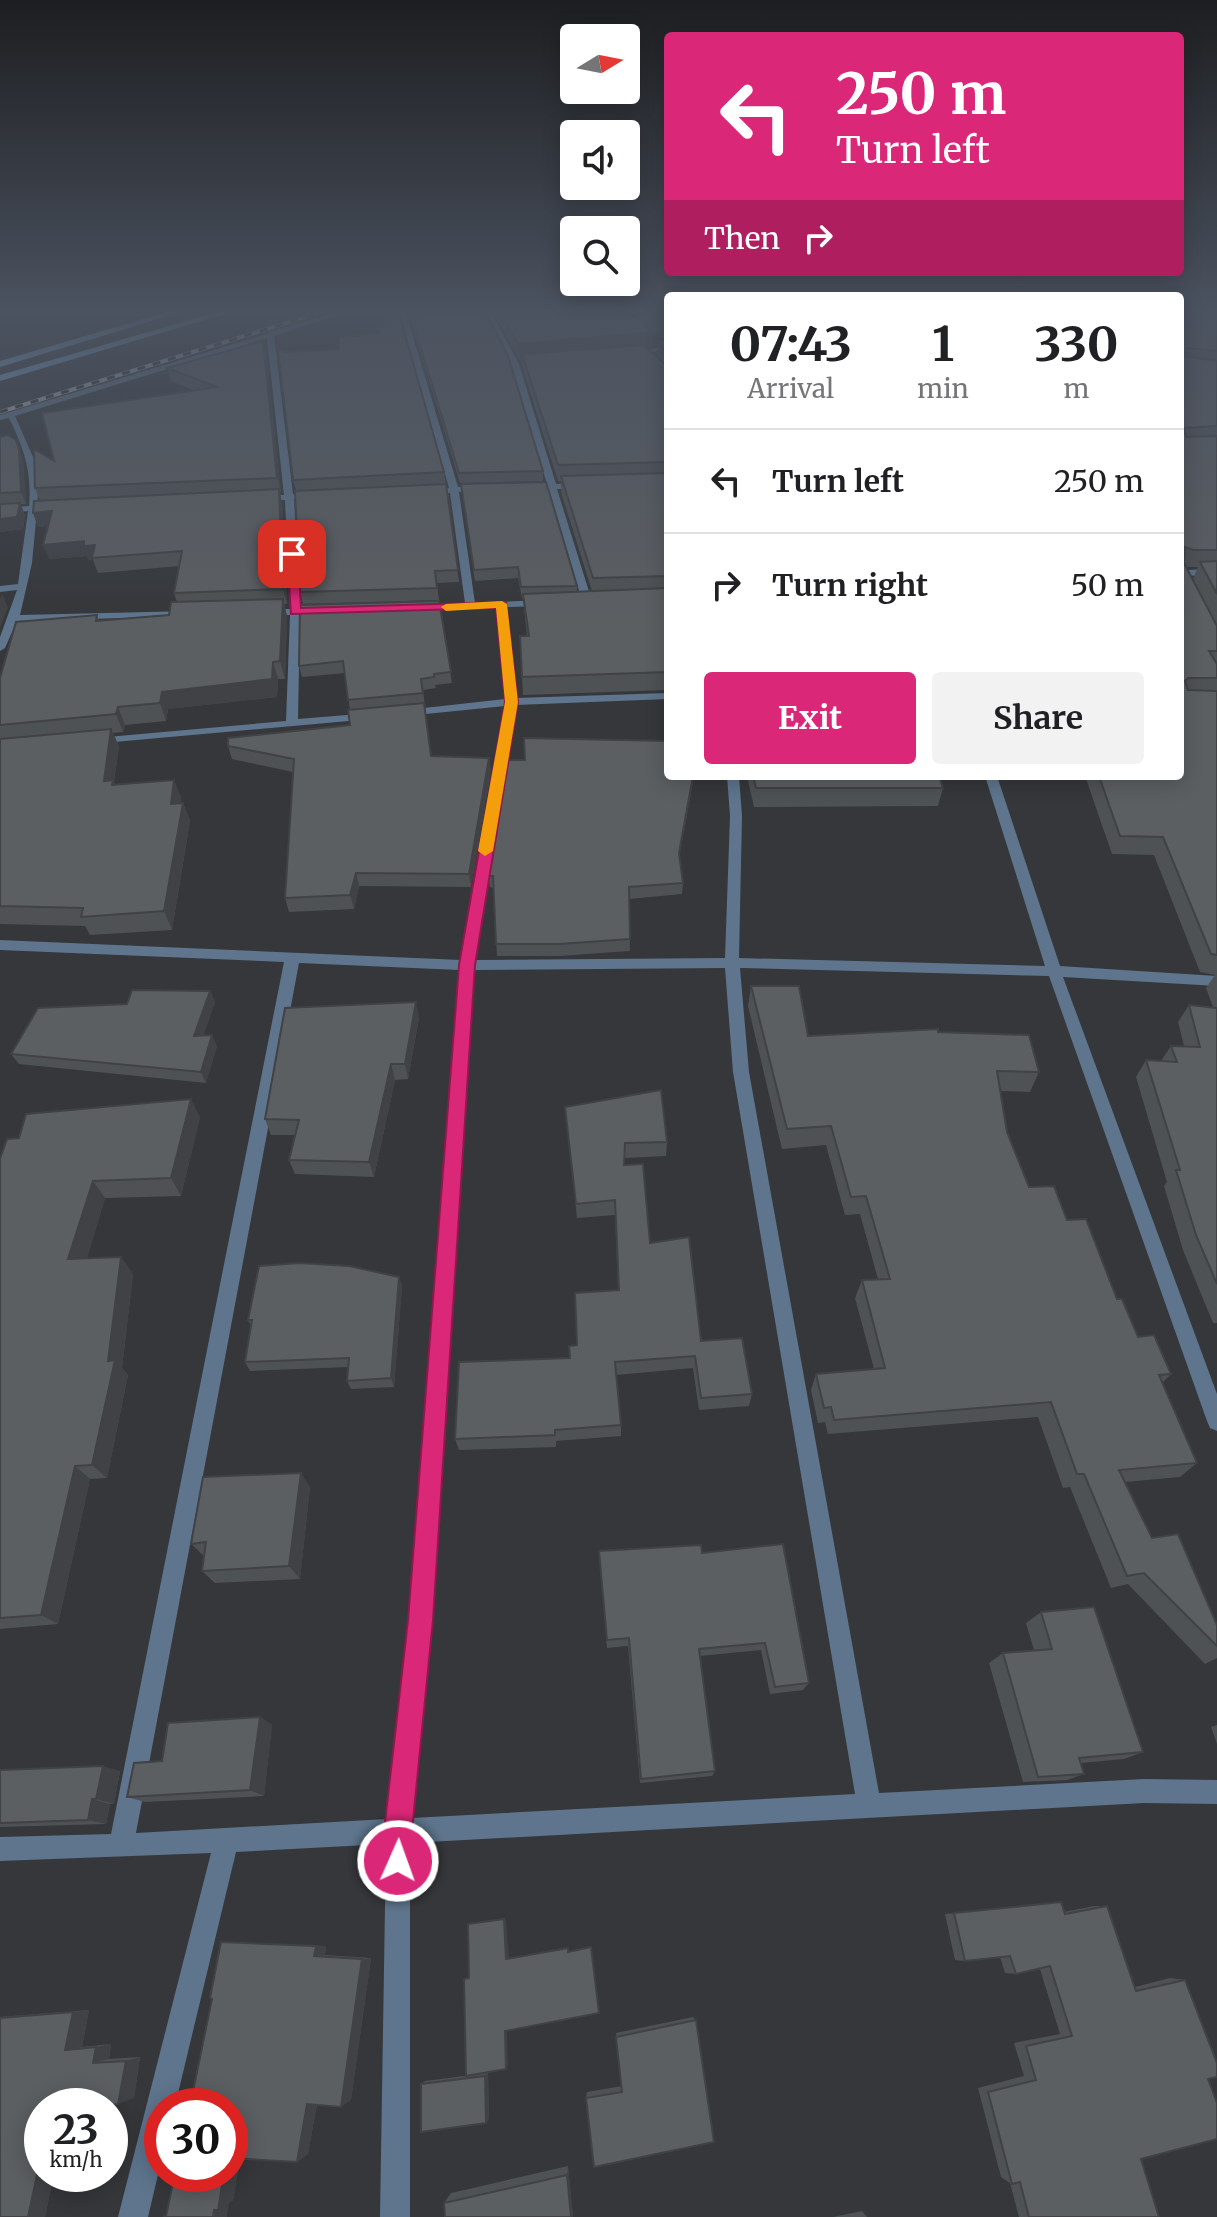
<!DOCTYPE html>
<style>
body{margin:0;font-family:Merriweather,serif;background:#f2f2f2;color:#202124;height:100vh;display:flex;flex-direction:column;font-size:30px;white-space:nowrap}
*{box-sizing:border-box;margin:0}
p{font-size:26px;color:#757577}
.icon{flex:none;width:44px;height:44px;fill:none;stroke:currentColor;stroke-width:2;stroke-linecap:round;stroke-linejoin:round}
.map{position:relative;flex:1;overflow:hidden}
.panel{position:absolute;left:664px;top:292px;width:520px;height:488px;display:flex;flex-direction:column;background:#fff;border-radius:8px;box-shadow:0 4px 20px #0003}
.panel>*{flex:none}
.top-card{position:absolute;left:664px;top:32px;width:520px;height:244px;border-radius:8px;box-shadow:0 4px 20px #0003;background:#db2777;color:#fff;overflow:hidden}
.needle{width:52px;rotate:80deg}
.tools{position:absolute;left:560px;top:24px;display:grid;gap:16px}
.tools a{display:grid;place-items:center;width:80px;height:80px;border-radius:8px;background:#fff;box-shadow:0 4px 20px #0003;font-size:40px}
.speed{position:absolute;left:24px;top:2088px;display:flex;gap:16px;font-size:40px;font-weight:700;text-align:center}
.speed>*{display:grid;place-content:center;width:104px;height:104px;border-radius:50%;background:#fff;box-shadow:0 4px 20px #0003;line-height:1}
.speed small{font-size:20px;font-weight:400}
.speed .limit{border:12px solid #d22;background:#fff;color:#111}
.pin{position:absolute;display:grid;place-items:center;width:68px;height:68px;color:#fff;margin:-34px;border-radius:16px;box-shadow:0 4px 12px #0006}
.me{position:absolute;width:88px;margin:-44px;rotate:2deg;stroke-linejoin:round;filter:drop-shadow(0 0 6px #0008)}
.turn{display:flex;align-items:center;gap:28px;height:168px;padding:0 40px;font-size:36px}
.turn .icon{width:104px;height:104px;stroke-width:2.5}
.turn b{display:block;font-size:56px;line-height:68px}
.then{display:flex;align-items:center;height:76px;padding:0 40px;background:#0003;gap:16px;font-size:30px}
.eta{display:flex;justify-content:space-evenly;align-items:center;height:136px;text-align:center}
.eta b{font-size:48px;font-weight:700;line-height:56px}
.cta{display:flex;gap:16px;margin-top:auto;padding:16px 40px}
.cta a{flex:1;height:92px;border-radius:8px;background:#db2777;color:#fff;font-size:32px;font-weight:700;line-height:92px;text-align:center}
.cta a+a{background:#f2f2f2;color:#202124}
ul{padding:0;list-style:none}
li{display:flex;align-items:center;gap:24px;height:104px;padding:0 40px;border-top:2px solid #e0e0e0}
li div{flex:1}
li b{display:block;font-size:30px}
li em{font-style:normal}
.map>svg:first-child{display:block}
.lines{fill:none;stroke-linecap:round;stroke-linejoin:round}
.minor{fill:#5e758d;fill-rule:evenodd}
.primary{fill:#81b1e2;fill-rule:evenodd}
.rail-casing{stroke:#b4b5b7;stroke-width:4}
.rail{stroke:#2b2d30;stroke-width:3;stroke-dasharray:8;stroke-linecap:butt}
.wall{fill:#4f5254;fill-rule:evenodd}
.shaded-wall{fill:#404245}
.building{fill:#5c5f62;stroke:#404245;stroke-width:2}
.route{fill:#db2777;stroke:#8e194d;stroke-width:2}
.slow{fill:#f59e0b}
</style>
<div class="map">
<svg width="1217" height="2217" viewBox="0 0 1217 2217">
<rect width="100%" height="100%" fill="#35373a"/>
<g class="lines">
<!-- minor -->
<path class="minor" d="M344,310h11l-81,26 19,158 22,-1 4,3 -4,3h-21l6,109h23l5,3 -5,3h-23l-2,105 73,-6 6,3 -6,3 -279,25 -2,-2 6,-4 190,-17 4,-106h-24l-5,-3 5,-3h24l-5,-109 -23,1 -4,-3 4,-3h22l-17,-157 -252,78 22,50 1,39 17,-2 4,3 -22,4 -5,53 -12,52 171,-4 5,3 -1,2 -178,5 -12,27 -5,3v-14l17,-47 -17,2v-6l18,-2 10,-73 -28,3v-6l29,-2c3,-34 -5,-58 -20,-88l-9,2v-5l267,-81 1,-2z
M399,310h6l53,177 24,-2 4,3 -27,4 16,111 67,-3 5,3 -5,3 -35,1 9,91 152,-5v6l-152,6 -41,255 250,-2 5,-142 -3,-40h12l3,40 -3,142 306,8 -60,-190h12l63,190 157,10v10l-154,-9 154,417v37l-7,-3 -3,-7 -158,-445 -309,-8 9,104 130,721 265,-14 73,1v24l-73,-1 -734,40v374h-30l6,-373 -150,8 -61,254h-13v52l-14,59h-30l93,-364 -211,8v-24l111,-3 173,-872 -284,-12v-10l461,20 44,-254 -99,10 -6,-3 6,-3 99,-11 -8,-91 -75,3 -5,-3 5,-3 43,-2 -15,-110 -24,2 -4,-3 27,-4zM299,963l160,7 -50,650 -22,199 -251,14zM725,968l8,104 122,722 -443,24 19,-198 43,-650z
M484,310h6l29,54 37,120 26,-1 4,3 -4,3h-25l35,112 -1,2 -9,-2 -33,-112 -23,1 -4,-3 4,-3h21l-36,-120z
M668,345v4l-37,8 -4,-2z
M1217,569v6l-37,1v-6z"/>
<!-- primary -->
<path class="primary" d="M174,310h14l-188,57v-6z
M224,310h14l-238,71v-6z"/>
<defs>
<path id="rail" d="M0,412l328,-102"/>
</defs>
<!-- rail casing -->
<use href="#rail" class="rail-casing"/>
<!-- rail -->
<use href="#rail" class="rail"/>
</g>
<!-- wall -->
<path class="wall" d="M498,310h130l25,22v15h-7l11,10v-15l7,-3 -36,-29h40v380l-145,5 -1,-18 5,-41 -4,-38h-1l-4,-20 -43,3 -14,-97 116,102v6l15,-1 -31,-99v-11h-3l-35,-112 -1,-10h-3l-20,-38z
M1180,310h37v1013h-4l-30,-73 -19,-64 3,-4 -31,-105 10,-17 15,1 10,-15h13l-6,-24 11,-17 24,2 -7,-19 9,-13 -15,-3 -46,-117 -42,-1 -27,-78h95zM1186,567h12l-5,12z
M412,318l131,153v10l-83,2 -47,-156z
M266,354l15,138h-1l2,11 5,101h-3l3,12 -2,63h-7l-1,18 -109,12 -2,12 -41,4 -2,7 -10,1 6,13 -5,36 1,2 59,-4 7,18 -1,5h3l7,18 -18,109 -82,5 -5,-9 -85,-2v-246l97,-63 2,6 70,-6 8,-13 -3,-9 6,-27 -82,7 -5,-13h-4l-2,-4 -38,3 -1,-33 -10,1 2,-26 -5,-13 19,-27 141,-70 -24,-10 -4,-13z
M0,437l16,3 7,21 3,43h-6l5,11 -2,14 -23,3z
M444,472l15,110 -22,1 2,17 -136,4 -3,-12 -4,-101 -3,-11z
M439,601l13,82 -17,2 1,3 -13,2 8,66 58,2 2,14 -20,115 -112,-1 -5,23 -65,3 -4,-14 8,-126 -61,-13 -4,-13 122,-21v-15l-5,-37 -43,4 -3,-11z
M525,760l143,16h26l-15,82 4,25 -1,11 -53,5 1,52 -71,5h-62l-4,-68 -3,-1 -2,-11z
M747,776h192l4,12 -5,18 -184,1z
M751,986l57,50 130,-4 101,40 -9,20 -30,-1 7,41 22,55 38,33 50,79 21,38 33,37 -9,9 35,80 -17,14 -55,5 27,56 65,87v33l-12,6 -77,-80 -17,4 -41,-101 -7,1 -25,-71 -210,17 -3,-12 -7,1 -7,-33 5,-16 58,-5 -19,-71 7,-18 16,-1 -18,-65 -15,1 -19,-70 -44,4 -34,-143z
M210,991l5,11 -12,34 14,10 -11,37 -187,-19 -8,-10 116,-50z
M419,1018l-11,61 -13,1 -21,97 -79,-3 -6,-14 6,-25h-24l-6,-16z
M565,1107l102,35 -1,14 -41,2v7l25,78 51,98 51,53 -3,12 -50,4 -6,-42 -77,7 5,50v11l-65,5v6l-97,3 -4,-11 115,-81 7,-13 41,-55 -3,-75 -38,3z
M200,1117l-19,79 -76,2 -18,60 34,-1 12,17 -11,94 6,7 -21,103 -17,1 -32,145 -58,5v-470z
M399,1277l3,9 -8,101 -43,2 -4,-8 1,-14 -98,4 -5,-9 6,-36 -3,-6z
M310,1487l-10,92 -85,4 -13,-12 2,-15 -13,-12z
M702,1553l107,130 -6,7 -33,4 -9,-44 -61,6 15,115 -3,5 -72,7 -12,-137 -21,2 -7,-87z
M1041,1612l102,140 -19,7 -43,4 3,11 -17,6 -44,2 -34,-119 14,-10 31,-3 -8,-27z
M260,1717l12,8 -8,71 -119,6 -18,-5 35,-36z
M1217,1725v19l-6,-17z
M0,1770l120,1 -6,33h-4l-4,20 -106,3z
M1061,1902l3,10 30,-6h13l28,81 35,-9 15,2 23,99 -67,80 18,58h-140l-9,-34 -9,-6 -23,-89 46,-12 -10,-33 46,-9 -20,-65 -24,5 -11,-1 -5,-16 -35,4 -10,-1 -10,-46z
M221,1942l105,4 -1,9 46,3 -20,142 -34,4 -9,50 -11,8 -57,-4 -7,42 -4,3 -66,13 4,-2 45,-215z
M89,2010l-7,37 29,-3 -2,15 31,-2 -6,41 -92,8v68h12l-9,43h-45v-200z
M693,2017l3,3 -102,147 -8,-69 1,-6 35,-6 -6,-53z
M488,2073l1,46 -68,-35 4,-3z
M568,2166l5,51 -129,-14 7,-10z
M862,2211l5,6h-34z"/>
<!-- shaded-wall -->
<path class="shaded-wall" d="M653,332v15l-129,11 -2,-4v5h-3l-1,-15z
M263,341l3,13 15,138 -4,-14z
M16,440l7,21 3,43 -5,-12z
M279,489l3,14 5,101 -4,-15z
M20,503l5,12 -2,14 -23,3v-13z
M52,511l6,14 -20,2 -5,-14z
M84,541l11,4 -2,15h-4l-2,-4 -38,3 -6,-14z
M2,594l6,13 -8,21v-29z
M283,599l4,17 -2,63 -5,-18z
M273,662l5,17 -1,18 -109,12 -2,12 -6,-18 2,-11z
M118,707l7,18 -2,7 -7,-18z
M111,729l8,17 -5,36 7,16 -17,-17z
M489,758l2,14 -20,115 -2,-13z
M693,776h1l-16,89 1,-12z
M174,780l7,18 -3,25 -7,-19z
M183,803l7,18 -18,109 -8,-19z
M356,873l3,13 -5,23 -4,-14z
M210,991l5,11 -16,45 -5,-11z
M416,1002l3,16 -11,61 -3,-15z
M212,1035l5,11 -11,37 -5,-11z
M391,1064l4,16 -21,97 -5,-15z
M191,1099l9,18 -19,79 -10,-18z
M93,1181l12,17 -23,78 -14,-17z
M121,1257l12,17 -11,94 6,7 -21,103 -15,-13 16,-104z
M399,1277l3,9 -8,101 -3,-9z
M75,1466l15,13 -32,145 -17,-9z
M301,1473l9,14 -10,92 -11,-13z
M260,1717l12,8 -8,71 -14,-6z
M103,1766l17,5 -6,33 -18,-5z
M92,1799l18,5 -4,20 -18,-4z
M504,1919l2,1 3,39h-3z
M316,1946h10l-1,9 -11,1z
M371,1958l-20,142 -10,7 21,-148z
M89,2010l-7,37 -17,3 8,-38z
M507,2029l1,37 -2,3 -1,-38z
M111,2044l-2,15 -16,4 3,-16z
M140,2057l-6,41 -16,6 8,-43z
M488,2073l1,46 -3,4 -1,-47z
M318,2097l-10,57 -11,8 10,-58z
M242,2149l-9,51 -4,3 -2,14h-14l11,-43h6v-18z
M41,2151l1,23h12l-9,43h-17z
M568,2166l5,51h-2l-4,-42z"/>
<!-- building -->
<path class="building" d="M500,310h128l25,22 -135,12z
M646,310h22v18z
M1180,310h37v41l-31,-3 -3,8 34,5v65l-33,2 2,9 31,-1v114h-24l-8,-3 -1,16 33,63v25h-8l8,13v14h-29l-3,3 3,9 29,1v264l-6,-1 -48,-117 -43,-1 -21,-60h81z
M486,313l22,43 35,115 -84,2 -47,-155z
M400,317l44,155 -151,8 -15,-131 7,3 54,-3v-12l40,-3 -1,-7h7l-1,-9z
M668,338v16l-11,-12z
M263,341l14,137 -242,10 -1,-39 20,12 -12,-48 175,-26 -50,-19z
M643,345l25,22v95l-110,3 -36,-111z
M7,435l9,5 3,10 2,42 -21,1v-56z
M668,473v103l-75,2 -32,-102z
M546,482l31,104 -56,1 -3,-20 -44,3 -13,-86z
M446,484l12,86 -23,1 2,17 -137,4 -5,-101z
M279,489l4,100 -109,4 8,-42 -90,7 3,-13 -11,1v-5l-41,4 9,-34 -19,2 1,-12z
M20,503l-3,14 -17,2v-15z
M1217,561v33l-17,-32z
M668,588v84l-146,5 -2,-41h9l-6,-42z
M283,599l-3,62 -7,1 -1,17 -110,13 -2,11 -42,4 -2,7 -116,11v-47l16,-56 81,-7 -1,6 73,-6 2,-13z
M439,601l12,71 -17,2v3l-13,2 2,14 -75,7 -5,-39 -44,5 1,-61z
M424,703l7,53 58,2 -20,116 -113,-1 -6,22 -65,3 9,-139 -66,-13v-8l122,-13 -2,-15z
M111,729l-7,52 9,-1 -1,5 62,-5 -3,24 12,-1 -19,108 -83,6 2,-9 -83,-2v-167z
M524,738l144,3v35h25l-14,77 4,30 -54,4 1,52 -71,5h-63l-3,-68h-5l19,-116h18z
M753,776h186l4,12h-187z
M751,986h48l9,50 130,-7v3l91,3 10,37 -42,-1 10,61 22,55 25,-1 13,34 19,-1 31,80h5l16,38 16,-2 17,39 -12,1 38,88 -78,7 33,68 26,-4 39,91v21l-73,-73 -17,3 -43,-102h-7l-26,-72 -217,18 -3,-13 -7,1 -8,-34 69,-6 -23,-88 28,-1 -24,-83 -15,1 -20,-71 -44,3z
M132,990l78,1 -16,45 18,-1 -11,37 -190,-18 27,-46 89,-4z
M416,1002l-11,62h-14l-22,98 -80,-2 10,-40 -34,-1 20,-111z
M1189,1005l28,3v276l-21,-49 -20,-65h4l-34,-110 31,2 -6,-16 29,1z
M661,1090l6,52 -42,1 -1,22 19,-1 7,79 39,-6 12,104 41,-3 10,56 -51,4 -6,-42 -80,6 6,63 -66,5v5l-100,4 4,-77 111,-4 -1,-12 8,-1 -2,-52 44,-3 -4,-90 -39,4 -11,-97z
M191,1099l-20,79 -78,3 -25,78 53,-2 -13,104 7,-1 -23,105 -17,1 -34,149 -41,3v-459l7,-20 12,-1 7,-24z
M299,1263l50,3 50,11 -8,101 -44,3 2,-23 -104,4 7,-42h-4l11,-54z
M301,1473l-12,93 -87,5 4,-29 -15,2 12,-67z
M783,1544l26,139 -34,4 -10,-44 -66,6 16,122 -74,8 -12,-141 -22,2 -8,-89 102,-6 1,8z
M1094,1607l49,145 -64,6 5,16 -46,3 -35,-124 49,-4 -11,-37z
M260,1717l-10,73 -123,7 7,-34 28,-2 6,-38z
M103,1766l-7,33h-4l-4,21 -88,3v-53z
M1061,1902l4,12 42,-8 29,85 49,-11 32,83v14l-9,2 9,24v36l-76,20 18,58h-130l-9,-35 -8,2 -24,-92 48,-12 -10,-34 46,-10 -22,-70 -34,8 -6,-18 -45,5 -11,-48z
M504,1919l2,40 62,-11v4l23,-5 8,66 -94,18 1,38 -40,7 -2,-97 5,-1 -1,-54z
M221,1942l95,4 -2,10 48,3 -21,148 -34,-3 -10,58 -67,-4v-52h-40l22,-107 -2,-1z
M73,2012l-8,38 31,-3 -3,16 33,-2 -8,43 -22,2h-54v45l-14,66h-28v-199z
M696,2020l18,122 -120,25 -8,-69 36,-6 -6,-55z
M485,2076l1,47 -65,9v-48z
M175,2174h49l-6,36h-4l-1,7h-50l3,-1z
M567,2175l4,42h-126l-1,-14z"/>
<!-- sky -->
<linearGradient id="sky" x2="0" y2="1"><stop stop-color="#1d1e20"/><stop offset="0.5" stop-color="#4b5360"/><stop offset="1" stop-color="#4b5360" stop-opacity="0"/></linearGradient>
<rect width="1217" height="621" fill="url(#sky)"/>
<!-- route -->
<path class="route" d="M292,551l6,3 3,54 205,-6 12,100 -43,263 -42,655 -21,211v30l-4,10 -10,4 -10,-4 -4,-10v-30l24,-211 51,-655 46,-263 -9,-94 -205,6 -4,-60z"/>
<!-- slow -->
<path class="slow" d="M502,601l5,3 11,98 -25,149 -8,5 -7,-5 27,-149 -9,-94 -50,3 -5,-4 5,-3z"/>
</svg>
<div class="tools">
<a><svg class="needle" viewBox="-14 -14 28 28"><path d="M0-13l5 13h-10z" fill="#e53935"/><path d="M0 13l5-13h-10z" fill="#757577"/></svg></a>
<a><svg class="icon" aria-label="sound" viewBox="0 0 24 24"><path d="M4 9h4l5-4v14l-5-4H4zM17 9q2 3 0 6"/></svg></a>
<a><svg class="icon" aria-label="search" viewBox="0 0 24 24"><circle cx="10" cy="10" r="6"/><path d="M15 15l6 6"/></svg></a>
</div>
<div class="speed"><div>23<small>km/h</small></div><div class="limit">30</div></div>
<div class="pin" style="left:292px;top:554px;background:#d93025"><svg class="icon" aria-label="arrive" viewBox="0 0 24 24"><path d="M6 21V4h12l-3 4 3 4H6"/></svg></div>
<svg class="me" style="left:398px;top:1861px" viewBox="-20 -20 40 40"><circle r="17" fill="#db2777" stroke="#fff" stroke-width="3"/><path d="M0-11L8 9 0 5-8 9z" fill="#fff"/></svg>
<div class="top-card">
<div class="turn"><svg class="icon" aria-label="left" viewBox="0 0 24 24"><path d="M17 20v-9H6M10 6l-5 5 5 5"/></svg><div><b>250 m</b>Turn left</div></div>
<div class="then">Then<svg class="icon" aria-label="right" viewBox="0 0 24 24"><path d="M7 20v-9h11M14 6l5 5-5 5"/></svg></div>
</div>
<section class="panel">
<div class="eta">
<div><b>07:43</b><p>Arrival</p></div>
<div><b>1</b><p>min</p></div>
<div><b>330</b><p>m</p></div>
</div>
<ul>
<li><svg class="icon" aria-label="left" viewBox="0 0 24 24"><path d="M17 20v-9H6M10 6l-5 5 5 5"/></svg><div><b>Turn left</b></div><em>250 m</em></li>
<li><svg class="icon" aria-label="right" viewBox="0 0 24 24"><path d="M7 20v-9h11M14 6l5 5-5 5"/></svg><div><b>Turn right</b></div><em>50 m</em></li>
</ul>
<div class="cta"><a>Exit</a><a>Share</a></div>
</section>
</div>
